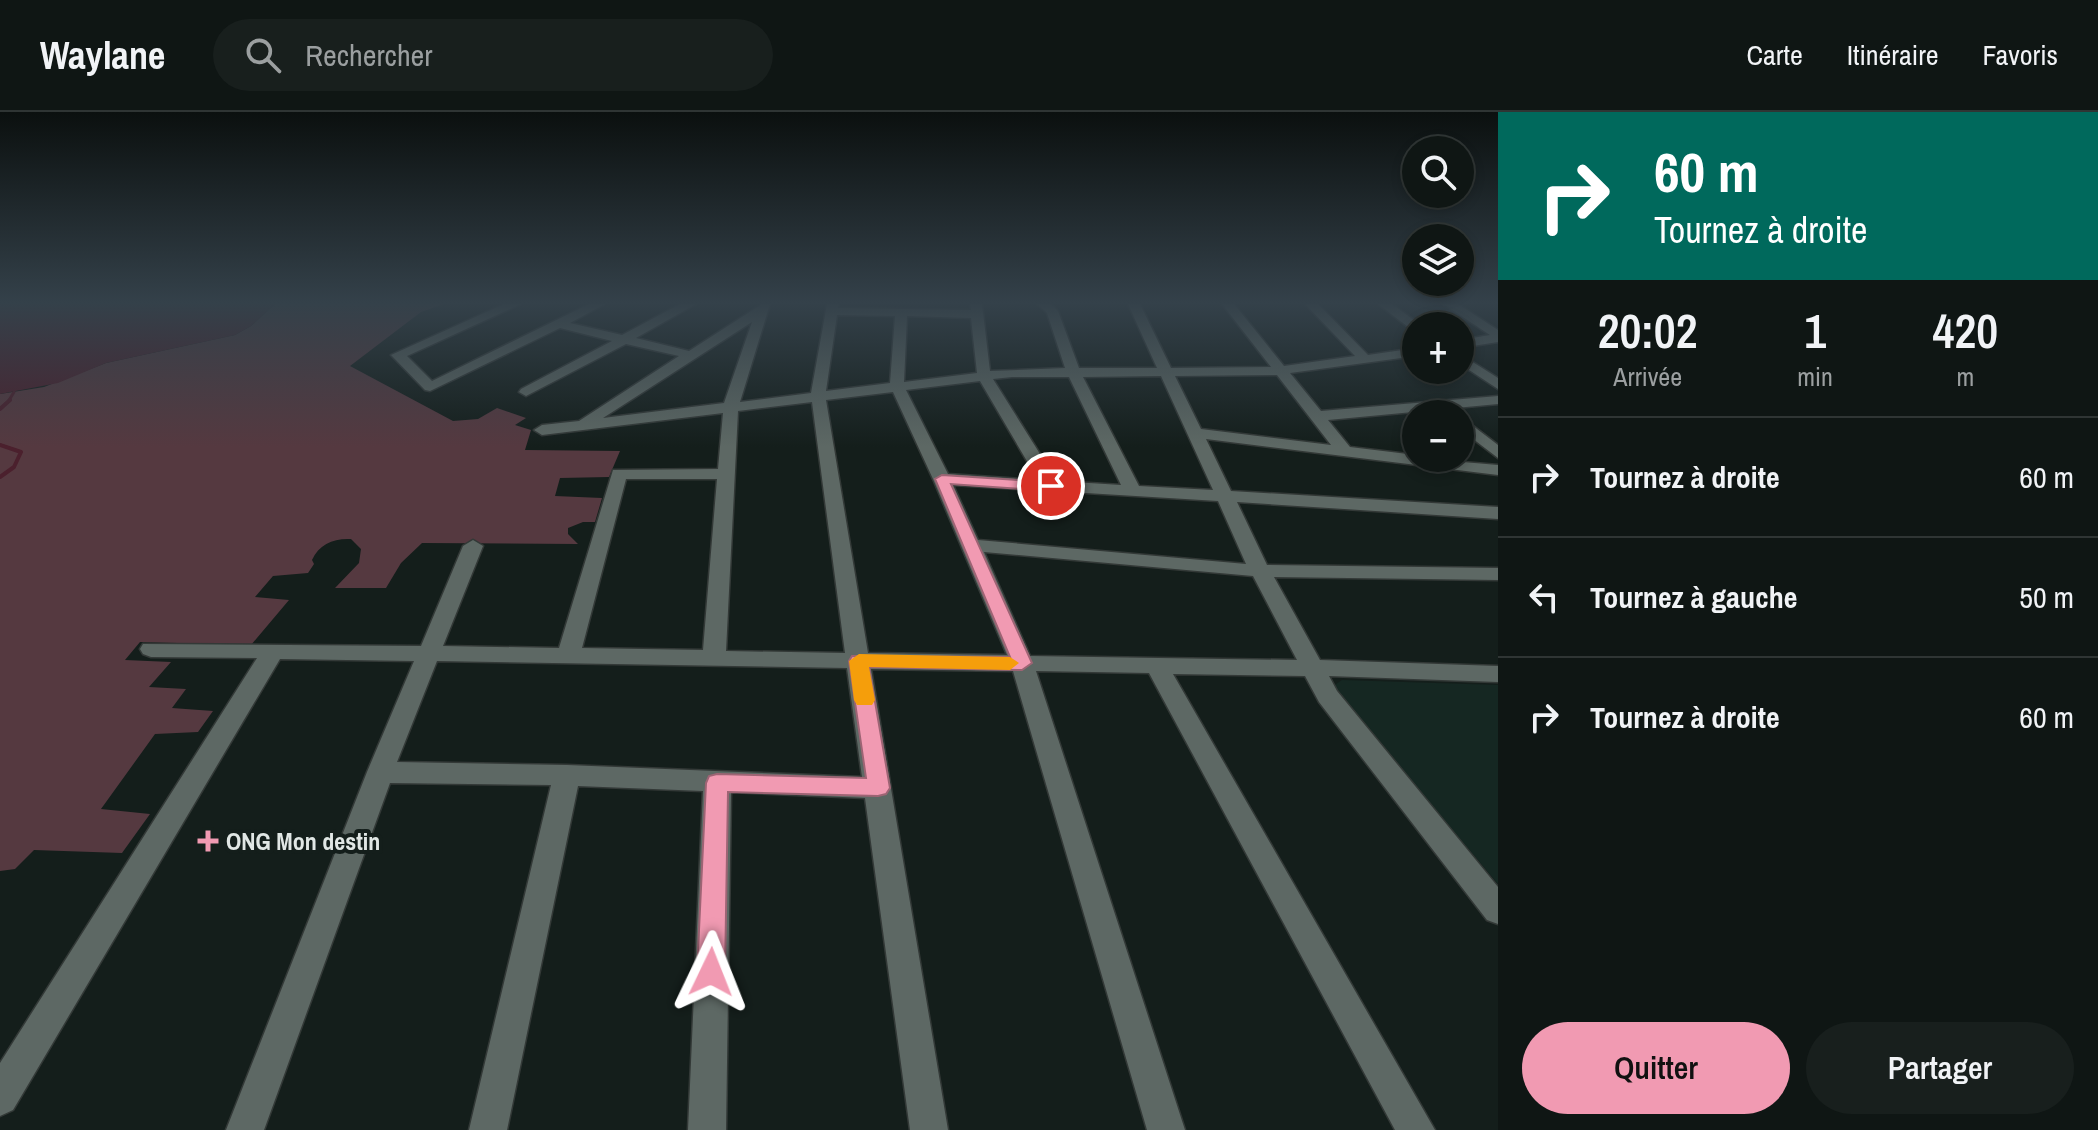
<!DOCTYPE html>
<html lang="fr">
<meta charset="utf-8">
<style>
body{margin:0;font-family:"Archivo Narrow",sans-serif;background:#181f1d;color:#f1f3f6;height:100vh;display:flex;flex-direction:column;font-size:30px;white-space:nowrap}
*{box-sizing:border-box;margin:0}
p{font-size:26px;color:#9b9fa0}
.icon{flex:none;width:44px;height:44px;fill:none;stroke:currentColor;stroke-width:2;stroke-linecap:round;stroke-linejoin:round}
.map{position:relative;flex:1;overflow:hidden}
.sheet{display:flex;flex-direction:column;background:#0f1614;width:600px}
.sheet>*{flex:none}
.hud{background:#00695c;color:#fff;overflow:hidden}
.tools{position:absolute;left:1402px;top:24px;display:grid;gap:16px}
.tools a{display:grid;place-items:center;width:72px;height:72px;border-radius:50%;background:#0f1614;box-shadow:0 4px 12px #0003,0 0 0 2px #2f3534;font-size:40px}
.pin{position:absolute;display:grid;place-items:center;width:68px;height:68px;color:#fff;margin:-34px;border:4px solid #fff;border-radius:50%;box-shadow:0 2px 8px #0007}
.me{position:absolute;width:88px;margin:-44px;rotate:2deg;stroke-linejoin:round;filter:drop-shadow(0 0 6px #0008)}
.turn{display:flex;align-items:center;gap:28px;height:168px;padding:0 24px;font-size:36px}
.turn .icon{width:104px;height:104px;stroke-width:2.5}
.turn b{display:block;font-size:56px;line-height:68px}
.eta{display:flex;justify-content:space-evenly;align-items:center;height:136px;text-align:center}
.eta b{font-size:48px;font-weight:600;line-height:56px}
.primary-button{display:flex;gap:16px;margin-top:auto;padding:16px 24px}
.primary-button a{flex:1;height:92px;border-radius:48px;background:#f19ab2;color:#111;font-size:32px;font-weight:600;line-height:92px;text-align:center}
.primary-button a+a{background:#181f1d;color:#f1f3f6}
ul{padding:0;list-style:none}
li{display:flex;align-items:center;gap:24px;height:120px;padding:0 24px;border-top:2px solid #2f3534}
li div{flex:1}
li b{display:block;font-size:30px}
li em{font-style:normal}
header{display:flex;align-items:center;gap:48px;box-sizing:border-box;height:112px;padding:0 40px;background:#0f1614;border-bottom:2px solid #2f3534}
header strong{font-size:38px}
nav{display:flex;gap:44px;margin-inline-start:auto;font-size:28px}
.search{width:560px;height:72px;background:#181f1d;display:flex;align-items:center;gap:20px;box-sizing:border-box;padding:0 28px;border-radius:44px;color:#9b9fa0;font-size:30px}
main{display:flex;flex:1;min-height:0}
.map>svg:first-child{display:block}
.built{fill:#152722}
.green{fill:#553940}
.water{fill:#4b202d}
.lines{fill:none;stroke-linecap:round;stroke-linejoin:round}
.stream-far1{stroke:#4b202d;stroke-width:3}
.stream{stroke:#4b202d;stroke-width:4}
.minor-casing{stroke:#333937;stroke-width:3}
.minor{fill:#5d6864;fill-rule:evenodd}
.route{fill:#f19ab2;stroke:#9d6474;stroke-width:2}
.slow{fill:#f59e0b}
.poi-dot{fill:#f19ab2;stroke:#141e1b;stroke-width:3}
.labels{text-anchor:middle;dominant-baseline:central;stroke-width:8;stroke-linejoin:round;paint-order:stroke}
.near-poi-label{font-size:24px;font-weight:bold;fill:#e1e7e5;stroke:#141e1b;text-anchor:start}
</style>
<header>
<strong>Waylane</strong>
<div class="search"><svg class="icon" aria-label="search" viewBox="0 0 24 24"><circle cx="10" cy="10" r="6"/><path d="M15 15l6 6"/></svg>Rechercher</div>
<nav><a>Carte</a><a>Itinéraire</a><a>Favoris</a></nav>
</header>
<main>
<div class="map">
<svg width="1498" height="1018" viewBox="0 0 1498 1018">
<rect width="100%" height="100%" fill="#141e1b"/>
<!-- built -->
<path class="built" d="M1342,568l156,5v199l-166,-197z"/>
<!-- green -->
<path class="green" d="M275,192h169l-23,8 -71,54 103,55 25,-2 19,-11 29,10 -11,7 16,5 -6,20 95,1 -11,26 -49,1 -5,18 47,2 -7,24h-12l-15,6v6l10,10 -156,-1 -21,20 -15,25h-51l24,-25 2,-14 -10,-10c-17,-1 -32,5 -39,21l2,4 -6,9 -35,3 -18,21 34,3 -38,45 -111,-3 -15,18 46,2 -22,25 37,2 -14,19 41,3 -15,21 -43,2 -54,75 49,5 -28,39 -88,-3 -19,19 -15,2v-477l44,-7 62,-24 129,-28 16,-9z"/>
<!-- water -->
<path class="water" d="M0,192h275l-24,22 -16,9 -129,28 -48,20 -58,11z"/>
<g class="lines">
<!-- stream-far1 -->
<path class="stream-far1" d="M8,290l6,-10"/>
<!-- stream -->
<path class="stream" d="M0,297l10,-9
M0,333l21,7 -7,15 -14,10"/>
<defs>
<path id="minor" d="M504,192h17l-114,52 25,25 157,-77h16l-35,19 52,12 58,-31h16l-60,34 53,13 73,-47h8l-30,98 71,-9 16,-89h12l-1,4 133,2 -1,-6h12l8,67 75,-3 -18,-55 -10,-9h14l7,7 21,57h78l-29,-64h12l31,64 100,-1 -49,-63h12l50,62 71,-10 -50,-52h13l50,51 48,-7v8l-126,17 31,38 177,-15v8l-170,16 22,27 66,8v3l82,7v10l-292,-36 25,52 267,16v12l-261,-17 30,63 231,3v12l-224,-3 46,83 178,6v16l-169,-6 8,15 161,196v37l-11,-4 -168,-218 -14,-26 -132,-2 262,456h-40l-246,-457 -113,-2 149,459h-38l-134,-459 -142,-2 77,461h-38l-45,-332 -134,-6 -5,338h-38l15,-339 -125,-5 -71,344h-38l82,-345 -161,-2 -126,347h-38l141,-358 47,-111 -134,-2 -267,451 -13,6v-53l257,-405 -106,-1 -8,-3 -3,-5 3,-5 278,2 42,-100 10,-6 10,6 -40,100 116,2 54,-178 105,-1 5,-56 -181,22 -8,-5 8,-5 37,-4 100,-65 -53,-12 -100,52 -7,-4 2,-3 91,-48 -52,-13 -130,63 -5,-1 -34,-35zM837,203l58,1 -5,67 -64,8zM907,204l64,2 6,55 -73,9zM752,210l-28,81 -121,15zM1277,263l54,70 -130,-16 -26,-53zM1161,264l52,114 -74,-4 -56,-109zM1012,265h57l52,108 -64,-4 -64,-102zM980,269l58,99 -90,-6 -42,-84zM893,280l40,87 74,176 -139,-2 -42,-253zM812,290l33,251 -119,-2 12,-240zM626,367h91l-14,171 -121,-2zM953,373l265,16 28,63 -268,-24zM984,440l269,24 44,84 -267,-4zM437,549l410,7 15,109 -295,-12 -170,-3z
M1378,192h14l30,22h-6v5l-4,-1z
M1443,192h15l40,26v12l-38,6v-8l30,-5z
M1460,242l38,24v11l-38,-25z
M1460,304l38,29v13l-38,-29z"/>
</defs>
<!-- minor casing -->
<use href="#minor" class="minor-casing"/>
<!-- minor -->
<use href="#minor" class="minor"/>
</g>
<!-- sky -->
<linearGradient id="sky" x2="0" y2="1"><stop stop-color="#0b100f"/><stop offset="0.57" stop-color="#34414a"/><stop offset="1" stop-color="#34414a" stop-opacity="0"/></linearGradient>
<rect width="1498" height="335" fill="url(#sky)"/>
<!-- route -->
<path class="route" d="M942,363l109,7 7,4 -7,5 -100,-7 81,179 -10,7 -153,-3 21,121 -4,6 -8,2 -150,-4 -3,180 -4,10 -10,3 -10,-3 -4,-10 9,-189 3,-7 8,-2 149,4 -17,-117 3,-5 158,1 -75,-178z"/>
<!-- slow -->
<path class="slow" d="M859,542l151,3 9,6 -9,7 -141,-3 6,33 -3,5h-15l-3,-5 -5,-39z"/>
<!-- markers -->
<path class="poi-dot" d="M204 717h8v8h8v8h-8v8h-8v-8h-8v-8h8z"/>
<g class="labels">
<!-- near-poi labels -->
<g class="near-poi-label">
<text x="226" y="729">ONG Mon destin</text>
</g>
</g>
</svg>
<div class="tools">
<a><svg class="icon" aria-label="search" viewBox="0 0 24 24"><circle cx="10" cy="10" r="6"/><path d="M15 15l6 6"/></svg></a>
<a><svg class="icon" aria-label="layers" viewBox="0 0 24 24"><path d="M12 4l9 5-9 5-9-5zM3 14l9 5 9-5"/></svg></a>
<a>+</a>
<a>−</a>
</div>
<div class="pin" style="left:1051px;top:374px;background:#d93025"><svg class="icon" aria-label="arrive" viewBox="0 0 24 24"><path d="M6 21V4h12l-3 4 3 4H6"/></svg></div>
<svg class="me" style="left:711px;top:860px" viewBox="-20 -20 40 40"><path d="M0-17L14 15 0 8-14 15z" fill="#f19ab2" stroke="#fff" stroke-width="4"/></svg>
</div>
<section class="sheet">
<div class="hud">
<div class="turn"><svg class="icon" aria-label="right" viewBox="0 0 24 24"><path d="M7 20v-9h11M14 6l5 5-5 5"/></svg><div><b>60 m</b>Tournez à droite</div></div>
</div>
<div class="eta">
<div><b>20:02</b><p>Arrivée</p></div>
<div><b>1</b><p>min</p></div>
<div><b>420</b><p>m</p></div>
</div>
<ul>
<li><svg class="icon" aria-label="right" viewBox="0 0 24 24"><path d="M7 20v-9h11M14 6l5 5-5 5"/></svg><div><b>Tournez à droite</b></div><em>60 m</em></li>
<li><svg class="icon" aria-label="left" viewBox="0 0 24 24"><path d="M17 20v-9H6M10 6l-5 5 5 5"/></svg><div><b>Tournez à gauche</b></div><em>50 m</em></li>
<li><svg class="icon" aria-label="right" viewBox="0 0 24 24"><path d="M7 20v-9h11M14 6l5 5-5 5"/></svg><div><b>Tournez à droite</b></div><em>60 m</em></li>
</ul>
<div class="primary-button"><a>Quitter</a><a>Partager</a></div>
</section>
</main>
